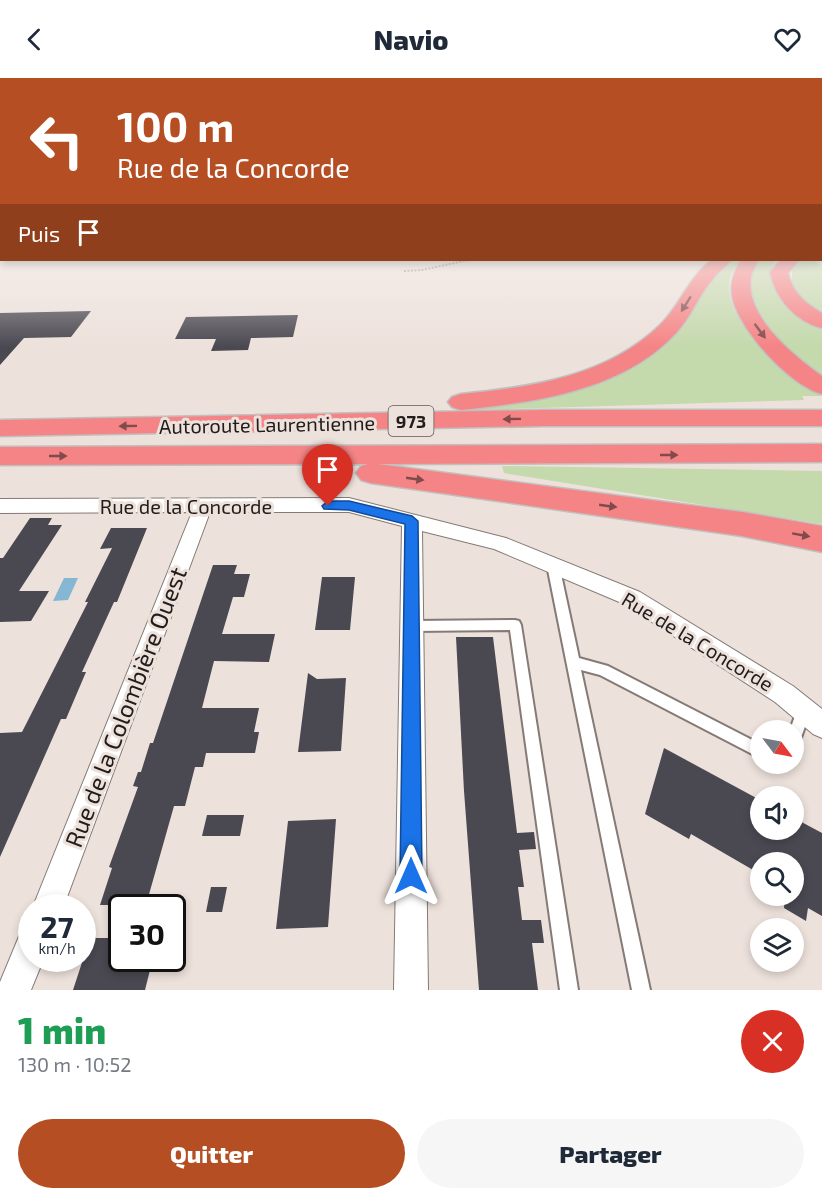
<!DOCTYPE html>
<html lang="fr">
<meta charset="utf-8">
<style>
body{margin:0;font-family:"Exo 2",sans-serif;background:#f6f6f7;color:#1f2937;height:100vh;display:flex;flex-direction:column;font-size:22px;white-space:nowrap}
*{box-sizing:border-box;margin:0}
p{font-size:20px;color:#747a83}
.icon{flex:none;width:33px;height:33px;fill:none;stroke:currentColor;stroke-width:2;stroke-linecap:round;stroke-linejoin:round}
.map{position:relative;height:912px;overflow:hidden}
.side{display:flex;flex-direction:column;background:#fff;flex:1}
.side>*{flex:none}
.top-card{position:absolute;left:0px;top:0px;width:822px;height:183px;box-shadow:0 3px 9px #0003;background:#b54f23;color:#fff;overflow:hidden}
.needle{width:39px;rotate:122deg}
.fabs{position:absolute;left:750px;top:642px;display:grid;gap:12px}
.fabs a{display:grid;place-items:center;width:54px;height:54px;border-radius:50%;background:#fff;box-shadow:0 3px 9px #0003;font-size:30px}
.speed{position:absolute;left:18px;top:816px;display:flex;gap:12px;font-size:30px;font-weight:700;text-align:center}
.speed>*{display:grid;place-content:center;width:78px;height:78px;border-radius:50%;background:#fff;box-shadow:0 3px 9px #0003;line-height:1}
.speed small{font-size:15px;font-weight:400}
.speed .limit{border:3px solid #111;border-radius:9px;background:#fff;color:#111}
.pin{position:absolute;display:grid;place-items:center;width:51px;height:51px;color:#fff;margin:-62px -26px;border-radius:50% 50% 50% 0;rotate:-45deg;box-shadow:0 0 6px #0007}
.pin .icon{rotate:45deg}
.me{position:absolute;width:66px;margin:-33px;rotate:0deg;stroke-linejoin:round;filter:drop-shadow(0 0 4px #0008)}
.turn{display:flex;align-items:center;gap:21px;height:126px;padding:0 18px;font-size:27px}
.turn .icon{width:78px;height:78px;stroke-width:2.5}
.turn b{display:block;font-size:42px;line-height:51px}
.then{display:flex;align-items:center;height:57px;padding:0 18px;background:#0003;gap:12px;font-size:22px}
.round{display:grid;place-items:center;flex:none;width:63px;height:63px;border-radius:32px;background:#f6f6f7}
.summary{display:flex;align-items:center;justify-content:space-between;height:102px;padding:0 18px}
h1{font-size:36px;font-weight:800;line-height:45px;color:#1e9e55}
.action{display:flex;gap:12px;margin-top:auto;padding:12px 18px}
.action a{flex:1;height:69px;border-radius:36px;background:#b54f23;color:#fff;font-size:24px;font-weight:800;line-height:69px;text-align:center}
.action a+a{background:#f6f6f7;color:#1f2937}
header{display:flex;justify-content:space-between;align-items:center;height:78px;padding:0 18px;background:#fff;font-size:27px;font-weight:800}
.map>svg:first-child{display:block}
.green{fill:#c4d9ac}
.water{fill:#85b6d4}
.building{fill:#4a4851}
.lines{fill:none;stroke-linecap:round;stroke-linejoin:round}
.lane-casing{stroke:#857a75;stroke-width:4}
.street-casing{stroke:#857a75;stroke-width:2}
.highway-casing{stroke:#c1c0bf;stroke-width:3}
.path{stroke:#a29894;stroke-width:2;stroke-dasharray:2 1.5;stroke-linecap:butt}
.lane{fill:#fff;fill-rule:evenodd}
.street{fill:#fff;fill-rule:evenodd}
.highway{fill:#f58486;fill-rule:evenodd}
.oneway{fill:#814b4b}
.route{fill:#1a73e8;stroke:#114b97;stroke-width:1.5}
.labels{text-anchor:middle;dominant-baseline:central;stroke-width:6;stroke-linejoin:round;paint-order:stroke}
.shield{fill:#ede1db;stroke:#5f5855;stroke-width:1.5}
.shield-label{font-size:18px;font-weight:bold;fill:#221d1b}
.street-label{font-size:20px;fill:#221d1b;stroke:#ede1db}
.near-street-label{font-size:24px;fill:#221d1b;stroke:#ede1db}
</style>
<header><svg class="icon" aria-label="back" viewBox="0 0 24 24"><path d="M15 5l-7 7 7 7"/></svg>Navio<svg class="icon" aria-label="heart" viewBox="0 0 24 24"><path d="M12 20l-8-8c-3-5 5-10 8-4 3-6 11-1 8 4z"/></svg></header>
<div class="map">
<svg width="822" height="912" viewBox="0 0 822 912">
<rect width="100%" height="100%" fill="#ede1db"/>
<!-- green -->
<path class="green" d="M821,174h1v63l-11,-7 -19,-21v-17l10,-10h18z
M732,182h9c-3,4 -8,10 -10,15 -15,44 61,100 91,121h-20l2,4 -331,10 -1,-5 68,-9 140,-69c18,-23 29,-50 52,-67z
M758,182h19c-24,28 25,53 45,67v53c-29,-25 -99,-78 -64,-120z
M502,388l320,5v53l-318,-51z"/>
<!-- water -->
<path class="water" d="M64,500h14l-10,22 -15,1z"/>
<!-- building -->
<path class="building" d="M91,233l-20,26 -47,1 -24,27v-52z
M298,237l-5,22 -42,1 -3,12 -37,1 5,-12h-41l11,-22z
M30,440h22l-4,7h14l-43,66h30l-18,30 -31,1v-64h3z
M111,450h36l-30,74h-3l-32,70h4l-20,47h-5l-61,138v-124l22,-1 66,-130h-3l27,-54 -12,1z
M213,487h24l-3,9h16l-6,23h-11l-11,37h53l-6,28 -55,-1 -12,47h57l-5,24h5l-4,21h-49l-3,14h-8l-10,39h-11l-28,99h-46l12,-37 -3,-1 29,-80 -5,-1 5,-14h3l9,-29h3z
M322,499h33l-5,53h-35z
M456,559h37l24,196 17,-1 2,17 -17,1 5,37h-6l4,33h19l3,23h-12l6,47h-59l-15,-199z
M308,595l9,6 29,-1 -5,73 -43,1z
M664,670l96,52v30h34v-12l28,15v83l-14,-8 -2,13 -22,-13 1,-12h14l-5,-3v-31h-34v12l-69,-40 -2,5 -44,-25z
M207,737h37l-4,21h-38z
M336,741l-8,108 -52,2 12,-108z
M211,809h16l-5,25h-16z
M90,860h32v20h31l-8,32h-72z"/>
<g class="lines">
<defs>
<path id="lane" d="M553,483l4,1 2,3 20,93 29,8 152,78v14l-160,-83 -19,-5 69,320h-18l-85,-425 2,-3z
M515,542l4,1 2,4 57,365h-18l-50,-360 -98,1 -4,-1 -2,-4 2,-4 4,-1z
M804,625l5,2 2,5 -12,33 -5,2v-15h-4l9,-25z"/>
<path id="street" d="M349,420l157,40 134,54 153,94 29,23v29l-9,-4 -38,-32 -151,-98 -130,-55 -72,-18 6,459h-34l8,-464 -53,-14h-139l-147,396 -31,1 160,-397 -192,1v-14z
M32,852v28h12l-13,32h-31v-8l20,-48z"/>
<path id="highway" d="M820,141h2v8h-2z
M820,165h2v10h-2z
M712,182h19c-5,7 -14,12 -19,20 -14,16 -21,37 -36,53 -54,58 -140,69 -215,77l-9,-3 -4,-5 4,-5 9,-3c71,-7 146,-17 200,-70 19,-19 28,-47 51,-64z
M741,182h17c-2,5 -6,12 -7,17 -7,39 43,79 71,99v18c-31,-7 -86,-67 -90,-99 -2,-14 3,-24 9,-35z
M781,182h18l-11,13c5,20 17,30 34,40v15c-26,-6 -47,-30 -52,-56z
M543,332h279v16h-279l-543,10v-16z
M822,366v18l-444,2 364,48 80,14v26l-80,-16 -371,-53 -10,-3 -5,-7 5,-7 7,-2 -368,1v-18z"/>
</defs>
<!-- lane casing -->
<use href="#lane" class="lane-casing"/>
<!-- street casing -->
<use href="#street" class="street-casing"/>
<!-- highway casing -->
<use href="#highway" class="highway-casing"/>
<!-- path -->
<path class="path" d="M404,193l18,-1 46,-10"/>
<!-- lane -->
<use href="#lane" class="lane"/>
<!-- street -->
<use href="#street" class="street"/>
<!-- highway -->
<use href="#highway" class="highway"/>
</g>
<!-- one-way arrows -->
<defs><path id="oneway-solid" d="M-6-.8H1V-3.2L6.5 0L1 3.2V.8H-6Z" transform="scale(1.5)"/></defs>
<g class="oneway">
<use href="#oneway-solid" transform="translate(686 226) rotate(122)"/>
<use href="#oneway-solid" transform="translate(760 253) rotate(53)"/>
<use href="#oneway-solid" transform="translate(512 341) rotate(179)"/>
<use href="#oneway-solid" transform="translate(128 348) rotate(179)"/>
<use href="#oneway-solid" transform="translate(669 377)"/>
<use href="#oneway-solid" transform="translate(58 378)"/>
<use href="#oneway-solid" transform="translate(415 401) rotate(8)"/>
<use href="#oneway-solid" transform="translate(608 428) rotate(8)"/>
<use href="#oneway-solid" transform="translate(801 457) rotate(10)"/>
</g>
<!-- sky -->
<linearGradient id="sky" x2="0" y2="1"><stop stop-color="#80b5e0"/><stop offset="0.52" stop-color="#f7f2ef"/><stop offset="1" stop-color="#f7f2ef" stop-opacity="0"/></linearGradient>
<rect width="822" height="269" fill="url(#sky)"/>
<!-- route -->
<path class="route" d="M328,423h21l63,15 6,5 4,355 -3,8 -8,3 -7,-3 -4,-8 5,-352 -56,-14 -25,-1 -2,-3z"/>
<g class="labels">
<!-- shield labels -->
<rect class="shield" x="388.5" y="328" width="45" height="30" rx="4.5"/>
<g class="shield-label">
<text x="411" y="343">973</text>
</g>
<!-- street labels -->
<g class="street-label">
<text transform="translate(267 346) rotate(-1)">Autoroute Laurentienne</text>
<text x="186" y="428">Rue de la Concorde</text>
<text transform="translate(698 563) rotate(31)">Rue de la Concorde</text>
</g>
<!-- near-street labels -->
<g class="near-street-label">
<text transform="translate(125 629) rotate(-69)">Rue de la Colombière Ouest</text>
</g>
</g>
</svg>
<div class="fabs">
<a><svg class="needle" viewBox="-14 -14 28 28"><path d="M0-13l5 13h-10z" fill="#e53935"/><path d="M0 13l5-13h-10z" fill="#747a83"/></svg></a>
<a><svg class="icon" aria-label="sound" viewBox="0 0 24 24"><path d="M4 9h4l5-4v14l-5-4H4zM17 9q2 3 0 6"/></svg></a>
<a><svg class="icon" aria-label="search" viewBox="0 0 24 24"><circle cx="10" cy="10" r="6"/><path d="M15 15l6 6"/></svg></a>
<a><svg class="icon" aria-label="layers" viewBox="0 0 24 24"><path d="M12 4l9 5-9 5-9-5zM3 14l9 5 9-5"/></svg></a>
</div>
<div class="speed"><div>27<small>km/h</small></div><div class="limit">30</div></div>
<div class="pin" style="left:328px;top:428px;background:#d93025"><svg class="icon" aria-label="arrive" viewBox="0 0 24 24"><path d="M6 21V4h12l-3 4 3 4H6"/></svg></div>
<svg class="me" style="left:411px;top:798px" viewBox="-20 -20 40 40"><path d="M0-17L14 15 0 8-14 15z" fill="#1a73e8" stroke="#fff" stroke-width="4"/></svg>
<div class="top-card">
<div class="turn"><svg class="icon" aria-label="left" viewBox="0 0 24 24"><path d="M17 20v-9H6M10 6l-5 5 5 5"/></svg><div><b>100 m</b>Rue de la Concorde</div></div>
<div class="then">Puis<svg class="icon" aria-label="arrive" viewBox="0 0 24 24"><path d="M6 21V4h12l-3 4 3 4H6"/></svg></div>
</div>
</div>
<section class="side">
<div class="summary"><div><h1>1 min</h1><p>130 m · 10:52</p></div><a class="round" style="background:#d93025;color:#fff"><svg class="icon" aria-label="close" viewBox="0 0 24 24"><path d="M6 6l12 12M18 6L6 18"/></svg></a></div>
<div class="action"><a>Quitter</a><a>Partager</a></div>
</section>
